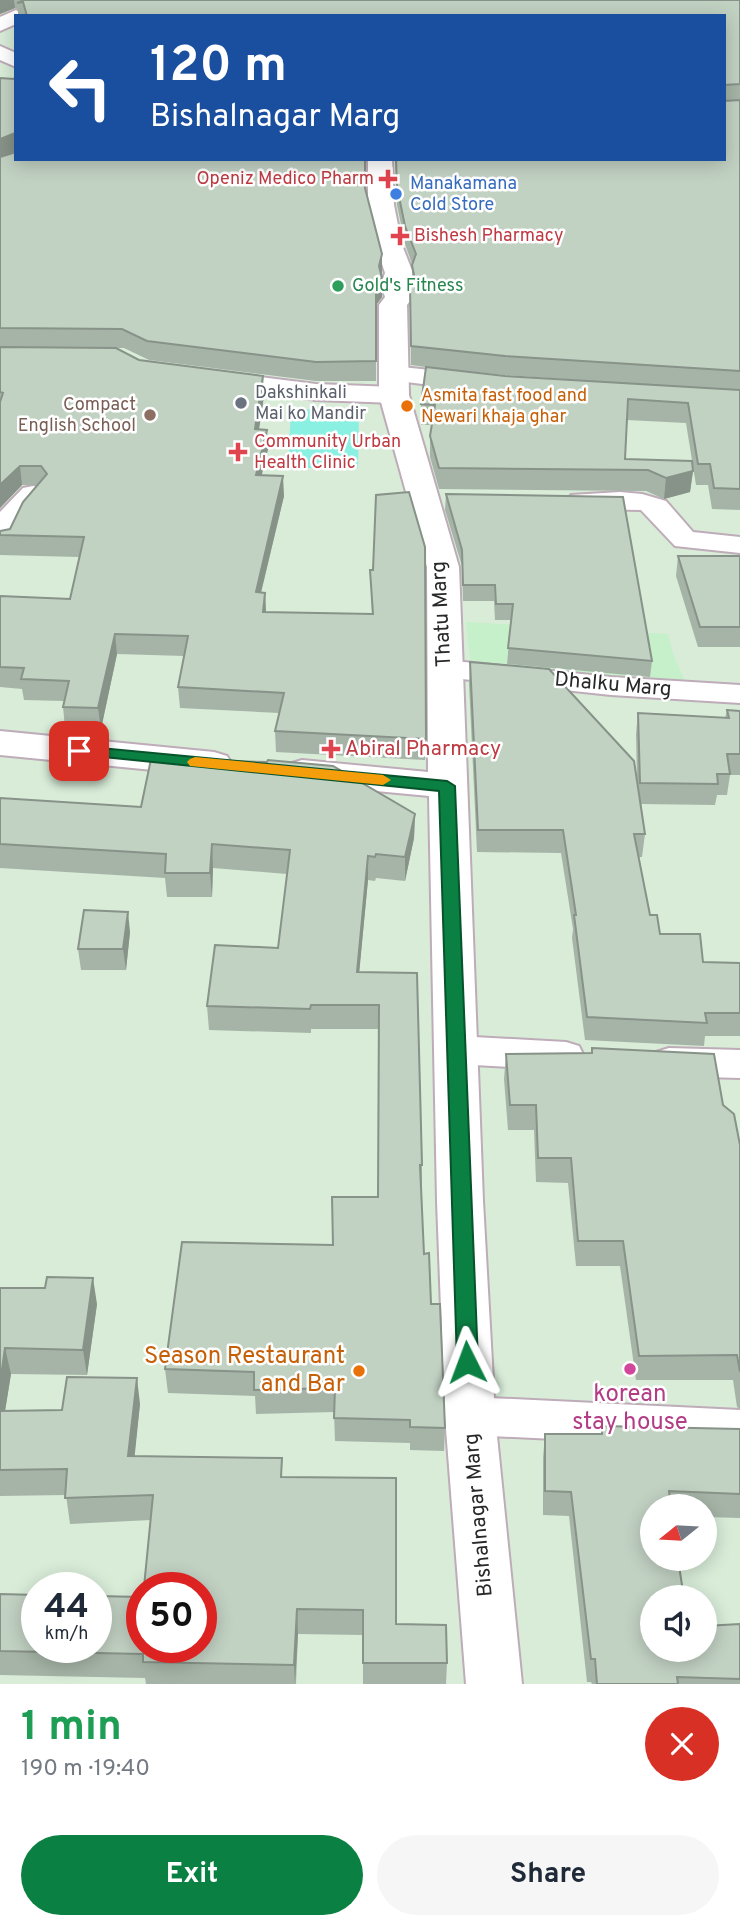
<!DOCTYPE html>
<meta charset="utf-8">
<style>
body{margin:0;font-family:Overpass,sans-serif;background:#f6f6f7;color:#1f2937;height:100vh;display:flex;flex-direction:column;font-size:26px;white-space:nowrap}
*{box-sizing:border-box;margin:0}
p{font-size:23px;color:#747a83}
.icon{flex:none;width:38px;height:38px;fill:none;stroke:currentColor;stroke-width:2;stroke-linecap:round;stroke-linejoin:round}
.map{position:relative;height:1684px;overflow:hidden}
.details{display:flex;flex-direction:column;background:#fff;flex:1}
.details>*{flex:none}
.banner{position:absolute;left:14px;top:14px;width:712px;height:147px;border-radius:0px;box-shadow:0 4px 18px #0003;background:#1a4fa0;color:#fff;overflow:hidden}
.needle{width:46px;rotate:252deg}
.tools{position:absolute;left:640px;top:1494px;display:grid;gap:14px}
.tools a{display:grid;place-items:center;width:77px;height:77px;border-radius:50%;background:#fff;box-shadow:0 4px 18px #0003;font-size:35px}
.speed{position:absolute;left:21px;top:1572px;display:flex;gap:14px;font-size:35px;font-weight:700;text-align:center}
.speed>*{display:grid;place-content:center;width:91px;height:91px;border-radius:50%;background:#fff;box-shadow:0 4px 18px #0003;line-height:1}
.speed small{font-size:18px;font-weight:400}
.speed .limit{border:10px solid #d22;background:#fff;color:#111}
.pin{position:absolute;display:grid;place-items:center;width:60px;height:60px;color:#fff;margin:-30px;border-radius:14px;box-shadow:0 4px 10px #0006}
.me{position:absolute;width:77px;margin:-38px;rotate:357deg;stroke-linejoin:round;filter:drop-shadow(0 0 5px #0008)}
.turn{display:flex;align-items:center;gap:24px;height:147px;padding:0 21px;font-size:32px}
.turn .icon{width:91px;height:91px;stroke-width:2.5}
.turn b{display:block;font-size:49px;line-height:60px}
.round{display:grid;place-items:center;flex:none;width:74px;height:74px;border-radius:37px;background:#f6f6f7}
.head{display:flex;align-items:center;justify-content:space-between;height:119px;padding:0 21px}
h1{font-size:42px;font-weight:700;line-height:52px;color:#1e9e55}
.cta{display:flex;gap:14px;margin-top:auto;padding:14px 21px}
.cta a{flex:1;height:80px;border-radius:42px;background:#0b8043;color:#fff;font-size:28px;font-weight:700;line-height:80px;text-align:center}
.cta a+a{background:#f6f6f7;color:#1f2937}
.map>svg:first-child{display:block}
.education{fill:#c5f0ca}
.pitch{fill:#89f0e2}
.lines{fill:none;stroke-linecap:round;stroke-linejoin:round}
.street-casing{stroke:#beacb9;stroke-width:4}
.secondary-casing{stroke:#beacb9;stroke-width:4}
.street{fill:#fff;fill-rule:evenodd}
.secondary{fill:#fff;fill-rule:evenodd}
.wall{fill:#a6b4a7;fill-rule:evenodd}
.shaded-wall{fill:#879288}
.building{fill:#c1d1c2;stroke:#879288;stroke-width:2}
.route{fill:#0b8043;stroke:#07532c;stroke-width:2}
.slow{fill:#f59e0b}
.health-dot{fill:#e0444e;stroke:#fff;stroke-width:2.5}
.shop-dot{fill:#3f7fe0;stroke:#fff;stroke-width:2.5}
.leisure-dot{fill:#2e9e5b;stroke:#fff;stroke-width:2.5}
.worship-dot{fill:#6b7280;stroke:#fff;stroke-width:2.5}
.food-dot{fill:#e8710a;stroke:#fff;stroke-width:2.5}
.education-dot{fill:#8d6e63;stroke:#fff;stroke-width:2.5}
.hotel-dot{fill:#d1479c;stroke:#fff;stroke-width:2.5}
.labels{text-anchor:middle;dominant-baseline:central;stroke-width:5;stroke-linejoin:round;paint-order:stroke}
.far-health-label{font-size:18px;fill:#be3a42;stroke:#fff;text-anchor:start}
.far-shop-label{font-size:18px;fill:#366cbe;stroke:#fff;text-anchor:start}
.far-leisure-label{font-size:18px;fill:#27864d;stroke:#fff;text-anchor:start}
.far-worship-label{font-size:18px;fill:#5b616d;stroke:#fff;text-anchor:start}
.far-food-label{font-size:18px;fill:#c56008;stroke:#fff;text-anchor:start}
.far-education-label{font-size:18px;fill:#785e54;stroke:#fff;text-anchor:end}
.street-label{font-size:21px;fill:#282828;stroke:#fff}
.health-label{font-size:21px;fill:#be3a42;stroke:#fff;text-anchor:start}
.near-food-label{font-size:24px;fill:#c56008;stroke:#fff;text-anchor:end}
.near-hotel-label{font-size:24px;fill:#b23c85;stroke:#fff}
</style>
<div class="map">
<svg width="740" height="1684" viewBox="0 0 740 1684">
<rect width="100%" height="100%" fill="#d8ecd8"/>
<!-- education -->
<path class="education" d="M466,622l202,12 5,20 15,34 -206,-16 -12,-13z"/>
<!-- pitch -->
<path class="pitch" d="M291,409l68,1 -1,58h-70z"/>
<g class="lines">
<defs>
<path id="street" d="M16,10l9,6h-9v8l-16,7v-14z
M0,46l16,7v14l-16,-7z
M392,366l77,8 9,3 4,5 -4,5 -9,3 -86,-11 -4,-5 4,-5z
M219,372l97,12 78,3 9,3 4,5 -4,5 -9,3 -78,-3 -106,-15 -4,-5 4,-5z
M33,486l10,2 4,6 -24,27 -13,27 -10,2v-38l23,-24z
M620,492l22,2 24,7 27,31 47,5v16l-65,-7 -34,-36 -60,-1 -10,-2 -4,-6 4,-6z
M445,660l166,17 129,8v18l-129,-8 -177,-19 -4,-7 4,-7z
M456,1036l110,6 13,4 5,10 -5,10 -13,4 -110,-6 -13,-4 -5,-10 5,-10z
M669,1048l71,2v28l-71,-2 -13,-4 -6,-10 6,-10z
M470,1397l270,13v38l-270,-13 -15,-6 -7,-13 7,-13z"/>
<path id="secondary" d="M368,159h24l2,46 8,40 11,28 -4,11 4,13 -6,8 2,90 50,172 24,634 12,215 27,268h-56l-21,-268 -8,-215 -8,-405 -127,-12 -13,-4 -6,-8 6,-8 13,-4 126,12 -1,-205 -48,-172v-90l6,-8 -4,-13 4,-11 -9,-28 -8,-40z
M0,731l214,21 13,4 5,8 -5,8 -13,4 -214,-21z"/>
</defs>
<!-- street casing -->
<use href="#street" class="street-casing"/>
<!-- secondary casing -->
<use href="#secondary" class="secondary-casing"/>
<!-- street -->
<use href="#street" class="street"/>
<!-- secondary -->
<use href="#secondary" class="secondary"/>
</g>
<!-- wall -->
<path class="wall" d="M0,0h740v510l-28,-1 -4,-24h-12l-10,-62 -59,-3 -2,39 68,12 -3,21 -26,7 -18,-8 -207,-2 -9,-32v-21l2,-11h-11v-21l5,-37 -15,-2 -1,-78 2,-3v-20l-7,-20 -8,-39 -2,-46h329v-143h-706v-7l-3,-1 -15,6zM456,370l48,5 224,15 -223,-14z
M16,75v76l-15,6 364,31 17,85v24l-6,8v76h-60l-167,-21 -25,-12 -124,-1v-269l14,1z
M0,347l139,13 125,36 -5,33 9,20 -7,26 23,21 -23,97h4l1,19 106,2 -2,-44 56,169 -1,21 -149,-8 -1,-21 4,-18 -99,-5 -2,-21 6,-31 -67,-2 -16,75 -36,-1 -2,-21 1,-6 -40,-1 -2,-11 -22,-2v-91l70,3 9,-42 -79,-2v-24l10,-2 27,-44h-15l-22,23z
M446,494l206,167 -2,16 -143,-13 4,-44h-16l-1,-19h-31l-1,-35 -17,-56z
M678,556h62v91h-42l-22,-71z
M470,662l167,121 -1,-49 2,-21 87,5 2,-8 13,1v64h-10l-3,20h-10l-2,10 -74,-1 4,30 -3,23h-3l11,58 10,19 43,28 37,1v73h-35l-1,10 -119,-6 -13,-102 1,-9 -12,-76 -84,-1 -8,-168z
M0,798l141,9 274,7 -1,24 -9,43 -29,-3 -1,3 -7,-1 -9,92 58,1 5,192v24h-1l3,65 7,50 14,124 -1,23 -34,-1v-7l-75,-2 -1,-29 -78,2 -1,-18 -87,-3 -3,-24 168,-124 45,-48 1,-168h-68v4l-102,-3 -2,-24 71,-58 9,-74 -74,-6 -1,29h-45l-2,-19 -165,-10z
M130,932l-4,38h-45l-3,-21z
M592,1048l131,57 17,40v264l-3,-2 -4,-27h-97l-16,-114h-44l-8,-83 -32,-1 -2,-52h-26l-4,-51 2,-25 85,-1z
M0,1288l97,16 -10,71 -76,-1 -6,37 57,-1 78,-6 -6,52 149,21 113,147 51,39 -1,21h-83v-49l-65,-1 -2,50h-150l-1,-6 -145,-3v-81l142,53 9,-127 -81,4 -4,-29 -66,1z
M602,1426l138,3v89l-35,-1v-10h-52v143l87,-26v60h-148l-1,-2h-4l-18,-166 -26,-1v-57l2,-24h56z"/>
<!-- shaded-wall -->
<path class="shaded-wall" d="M0,0h14l1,8 -15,6z
M15,133l1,18 -16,6v-18z
M382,254v19l-3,9 3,-4v19l-6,8v-19l3,-20z
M263,376l1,20 -8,53 -1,-20z
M267,430l1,19 -11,46 -1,-20z
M20,466l2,19 -22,23v-23z
M693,471l-3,21 -26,7 2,-21z
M283,476l1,20 -28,117v-21z
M265,593l1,20 -3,-1z
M115,634l2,20 -16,75 -3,-21z
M415,814l-1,24 -9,43v-24z
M212,844l1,24 -1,29 -2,-24z
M368,856v24l-11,116v-24z
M128,912l2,20 -4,38 -3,-21z
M93,1278l4,26 -10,71 -4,-25z
M5,1348l6,26 -10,62 -1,-4v-49z
M137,1378l3,26 -8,78 -4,-26z
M297,1609l1,25 -3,50 -1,-19z"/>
<!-- building -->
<path class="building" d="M24,0h716v84l-16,1v-69h-697l-4,-14 -6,1z
M16,75v61l-1,-3 -15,6v-61l14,1z
M740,100v271l-235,-15 -94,-10 -1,-59 5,-7 -3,-15 4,-11 -11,-28 -8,-39 -1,-28h328v-58z
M16,152v7h349v29l17,66 -3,12 3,12 -6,8v75l-60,1 -169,-21 -25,-12 -122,-1v-171z
M0,347l116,1 23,12 124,16 -8,53 12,1 -11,45 27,1 -27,116 9,1 -2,19 110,2 -3,-44h3l3,-75 33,-3 16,55 1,192 -151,-8 9,-38 -106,-6 10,-51 -73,-2 -17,74 -35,-1 6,-26 -48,-2 3,-11 -24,-1v-71l70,3 14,-62 -84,-2v-4l10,-2 13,-27 24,-28 -6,-8h-21l-20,19v-83l3,-9 -3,-1z
M426,367l79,9 235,14v99l-26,-1 -4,-24h-12l-10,-61 -60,-4 -3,60 67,2 1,10 -27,7 -18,-8 -209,-2 -9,-32 5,-31 -14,-1z
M446,494l177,3 29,164 -144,-13 5,-44h-17l-1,-19h-32l-1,-35z
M678,556h62v71h-40z
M470,662l79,7 85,92 11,73h-11l16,81h7l3,19h40l3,28 37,1v50h-35l2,10 -120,-6 -13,-102h2l-13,-85h-85z
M727,710l13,1v43h-13l3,20h-13l1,10 -78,-1 -2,-70 91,5z
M151,759l116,3 1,-2 65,6 82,48 -10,43 -29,-3 -1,3 -7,-1 -11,116 60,1 5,192h-2l4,89 5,-1 2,51h9l5,124 -35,-1v-7l-76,-2 1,-30 -81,2v-18l-89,-3 17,-127 151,3 -1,-48h46l1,-192h-68l-1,4 -103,-3 8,-61 63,3 12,-98 -78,-6 -2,29h-45l1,-19 -166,-10v-46l141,9z
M84,910l44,2 -5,37h-45z
M592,1048l122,6 9,51 11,9 6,31v227l-3,-17 -98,1 -16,-115h-45l-7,-83h-33l-2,-53h-26l-4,-51 86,-1z
M47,1277l46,1 -10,72 -78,-2 -5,35v-95h45z
M67,1377l70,1 -9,78 154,2 -1,19 115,1v146l50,1 1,38h-84v-53l-66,-1 -3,56 -151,-3v-8l-143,-3v-57l37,1v52h59v-51l46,1v50h59v-60h-57l9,-92 -88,3 2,-29 -67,1v-59l62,-1z
M602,1426l138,3v65l-71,-3 2,16h-18v52h25l6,39h-31v52h52v-24l35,-2v55l-63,-2 1,7h-81l-2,-25h-4l-20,-167 -26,-1v-57h57z"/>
<!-- route -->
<path class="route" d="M79,746l368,35 8,5 23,576 -3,6 -8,3 -7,-3 -3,-6 -18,-571 -365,-37 -3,-3 3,-3z"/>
<!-- slow -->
<path class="slow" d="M195,757l188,18 8,5 -8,5 -193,-19 -3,-4 3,-3z"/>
<!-- markers -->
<g class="health-dot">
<path d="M384.5 168.5h7v7h7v7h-7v7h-7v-7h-7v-7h7z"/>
<path d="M396.5 225.5h7v7h7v7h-7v7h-7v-7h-7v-7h7z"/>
<path d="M234.5 441.5h7v7h7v7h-7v7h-7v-7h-7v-7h7z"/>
<path d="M327.5 738.5h7v7h7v7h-7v7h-7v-7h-7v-7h7z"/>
</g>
<circle class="shop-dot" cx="396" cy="194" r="7"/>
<circle class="leisure-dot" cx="338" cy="286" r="7"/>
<circle class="worship-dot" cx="241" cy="403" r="7"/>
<g class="food-dot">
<circle cx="407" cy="406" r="7"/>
<circle cx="359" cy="1371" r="7"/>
</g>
<circle class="education-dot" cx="150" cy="415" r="7"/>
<circle class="hotel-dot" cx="630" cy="1369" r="7"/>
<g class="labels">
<!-- far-health labels -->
<g class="far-health-label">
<text x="374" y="179" text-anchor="end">Openiz Medico Pharm</text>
<text x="414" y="236">Bishesh Pharmacy</text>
<text x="254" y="442">Community Urban<tspan x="254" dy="21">Health Clinic</tspan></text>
</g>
<!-- far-shop labels -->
<g class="far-shop-label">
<text x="410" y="184">Manakamana<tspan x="410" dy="21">Cold Store</tspan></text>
</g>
<!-- far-leisure labels -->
<g class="far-leisure-label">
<text x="352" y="286">Gold's Fitness</text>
</g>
<!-- far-worship labels -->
<g class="far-worship-label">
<text x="255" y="393">Dakshinkali<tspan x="255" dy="21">Mai ko Mandir</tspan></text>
</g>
<!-- far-food labels -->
<g class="far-food-label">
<text x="421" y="396">Asmita fast food and<tspan x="421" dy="21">Newari khaja ghar</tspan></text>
</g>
<!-- far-education labels -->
<g class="far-education-label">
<text x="136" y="405">Compact<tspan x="136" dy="21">English School</tspan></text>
</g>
<!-- street labels -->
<g class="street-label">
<text transform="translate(442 614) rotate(-93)">Thatu Marg</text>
<text transform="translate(613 685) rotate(5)">Dhalku Marg</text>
<text transform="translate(479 1515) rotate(-95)">Bishalnagar Marg</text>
</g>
<!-- health labels -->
<g class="health-label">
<text x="345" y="749">Abiral Pharmacy</text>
</g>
<!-- near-food labels -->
<g class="near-food-label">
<text x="345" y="1357">Season Restaurant<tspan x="345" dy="28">and Bar</tspan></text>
</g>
<!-- near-hotel labels -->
<g class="near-hotel-label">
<text x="630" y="1395">korean<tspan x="630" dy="28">stay house</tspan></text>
</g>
</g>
</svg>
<div class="tools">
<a><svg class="needle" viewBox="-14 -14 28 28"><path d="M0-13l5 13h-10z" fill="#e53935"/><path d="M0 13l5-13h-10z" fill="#747a83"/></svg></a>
<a><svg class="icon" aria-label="sound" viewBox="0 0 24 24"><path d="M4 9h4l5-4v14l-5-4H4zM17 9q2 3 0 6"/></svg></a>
</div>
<div class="speed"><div>44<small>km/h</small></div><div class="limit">50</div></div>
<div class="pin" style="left:79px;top:751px;background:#d93025"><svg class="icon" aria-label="arrive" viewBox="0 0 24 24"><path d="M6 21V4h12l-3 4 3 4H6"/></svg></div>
<svg class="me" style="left:467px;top:1362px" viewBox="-20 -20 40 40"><path d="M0-17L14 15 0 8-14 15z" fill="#0b8043" stroke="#fff" stroke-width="4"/></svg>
<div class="banner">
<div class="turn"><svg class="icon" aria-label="left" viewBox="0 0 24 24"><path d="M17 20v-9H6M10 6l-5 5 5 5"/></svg><div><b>120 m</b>Bishalnagar Marg</div></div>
</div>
</div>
<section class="details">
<div class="head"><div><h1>1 min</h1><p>190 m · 19:40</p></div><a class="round" style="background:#d93025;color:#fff"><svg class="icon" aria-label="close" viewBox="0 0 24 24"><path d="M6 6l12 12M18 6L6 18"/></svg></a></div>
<div class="cta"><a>Exit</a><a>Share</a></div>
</section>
